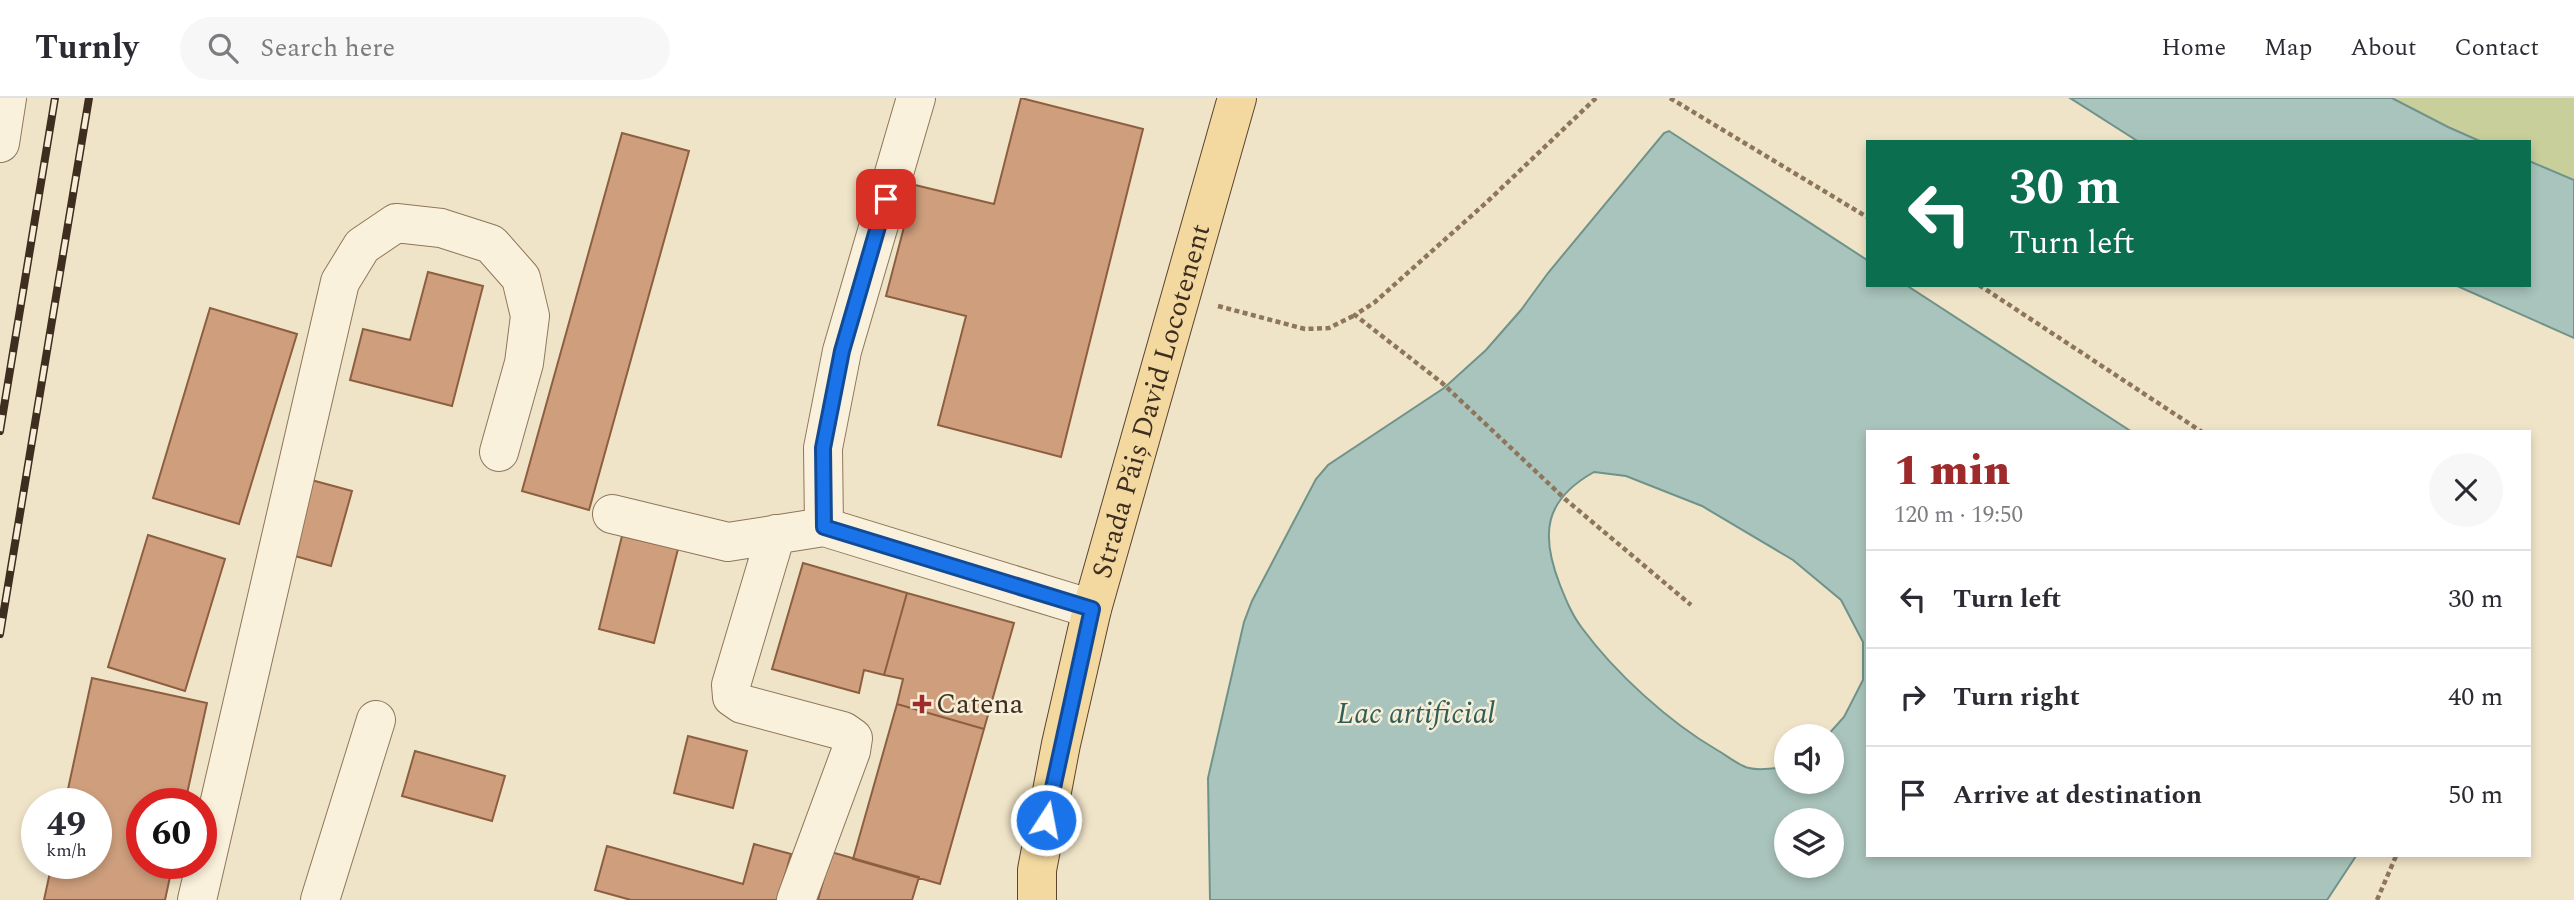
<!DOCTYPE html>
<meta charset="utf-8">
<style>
body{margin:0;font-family:Spectral,serif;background:#f7f7f7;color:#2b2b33;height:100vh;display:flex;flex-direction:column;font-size:26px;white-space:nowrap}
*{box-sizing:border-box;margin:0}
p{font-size:23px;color:#7c7c81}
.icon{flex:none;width:38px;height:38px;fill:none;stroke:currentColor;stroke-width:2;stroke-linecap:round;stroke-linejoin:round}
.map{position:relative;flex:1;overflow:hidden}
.panel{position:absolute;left:1866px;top:332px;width:665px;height:427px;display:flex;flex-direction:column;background:#fff;border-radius:0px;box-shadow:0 4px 10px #0003}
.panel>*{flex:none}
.hud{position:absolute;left:1866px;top:42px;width:665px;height:147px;border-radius:0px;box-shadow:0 4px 10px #0003;background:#0b6e4f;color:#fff;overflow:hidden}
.buttons{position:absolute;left:1774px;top:626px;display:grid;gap:14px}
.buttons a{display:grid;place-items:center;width:70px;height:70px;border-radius:50%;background:#fff;box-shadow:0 4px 10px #0003;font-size:35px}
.speed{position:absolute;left:21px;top:690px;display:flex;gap:14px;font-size:35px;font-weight:700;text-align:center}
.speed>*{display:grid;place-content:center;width:91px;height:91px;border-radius:50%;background:#fff;box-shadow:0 4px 10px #0003;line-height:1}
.speed small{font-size:18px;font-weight:400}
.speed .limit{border:10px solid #d22;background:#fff;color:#111}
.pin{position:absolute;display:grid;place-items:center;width:60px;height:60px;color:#fff;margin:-30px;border-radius:14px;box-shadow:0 4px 10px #0006}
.me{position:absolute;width:77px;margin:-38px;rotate:11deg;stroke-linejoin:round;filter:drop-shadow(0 0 5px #0008)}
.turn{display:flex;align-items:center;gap:24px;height:147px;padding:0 28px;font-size:32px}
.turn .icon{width:91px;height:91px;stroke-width:2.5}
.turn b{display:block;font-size:49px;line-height:60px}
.round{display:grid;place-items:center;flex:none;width:74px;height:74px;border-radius:37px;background:#f7f7f7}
.headline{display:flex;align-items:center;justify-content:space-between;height:119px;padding:0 28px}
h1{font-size:42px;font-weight:800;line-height:52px;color:#9e2a2b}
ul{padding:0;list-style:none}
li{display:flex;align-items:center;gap:21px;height:98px;padding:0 28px;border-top:2px solid #e1e1e2}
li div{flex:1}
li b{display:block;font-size:26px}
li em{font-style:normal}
header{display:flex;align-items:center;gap:42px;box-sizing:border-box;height:98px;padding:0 35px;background:#fff;border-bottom:2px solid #e1e1e2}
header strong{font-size:33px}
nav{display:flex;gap:38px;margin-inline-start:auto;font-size:24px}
.search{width:490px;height:63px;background:#f7f7f7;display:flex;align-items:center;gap:18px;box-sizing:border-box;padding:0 24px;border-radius:38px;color:#7c7c81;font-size:26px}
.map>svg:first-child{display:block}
.green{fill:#c9cf9b}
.water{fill:#a9c4bc;stroke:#6f938a;stroke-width:2;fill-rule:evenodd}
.building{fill:#cf9f7d;stroke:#8d5f41;stroke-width:2}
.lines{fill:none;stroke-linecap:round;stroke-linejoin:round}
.minor-casing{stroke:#8d765c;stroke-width:40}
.major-casing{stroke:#5b4430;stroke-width:40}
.path{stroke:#8d765c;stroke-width:4.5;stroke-dasharray:5 3.5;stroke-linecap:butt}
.minor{stroke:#faf1dc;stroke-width:38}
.major{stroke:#f3d9a0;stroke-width:38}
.rail-casing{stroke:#3d2e20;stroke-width:8}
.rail{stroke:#f7eed8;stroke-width:5;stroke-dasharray:16;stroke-linecap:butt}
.route-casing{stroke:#114b97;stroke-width:18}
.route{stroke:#1a73e8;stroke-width:12}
.poi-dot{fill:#9e2a2b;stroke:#f7eed8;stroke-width:2.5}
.labels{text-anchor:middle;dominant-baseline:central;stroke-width:5;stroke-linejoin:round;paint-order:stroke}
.street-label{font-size:28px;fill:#3d2e20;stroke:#f7eed8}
.poi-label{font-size:28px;fill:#3d2e20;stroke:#f7eed8;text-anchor:start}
.water-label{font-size:30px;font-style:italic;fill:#2f5d5a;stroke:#f7eed8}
</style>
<header>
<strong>Turnly</strong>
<div class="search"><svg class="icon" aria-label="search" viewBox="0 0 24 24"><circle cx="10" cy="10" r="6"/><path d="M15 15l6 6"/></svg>Search here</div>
<nav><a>Home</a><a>Map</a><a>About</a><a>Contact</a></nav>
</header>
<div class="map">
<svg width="2574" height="802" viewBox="0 0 2574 802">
<rect width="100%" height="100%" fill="#f0e4c8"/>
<!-- green -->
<path class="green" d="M2392,0h182v82l-45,-19v-19h-47l-34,-15z"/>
<!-- water -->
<path class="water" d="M2070,0h322l56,29 34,15h-343z
M1669,33l198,129v25h39l226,147h-265v424h489l-29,44h-1117l-2,-122 36,-156 8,-21 64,-122 12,-14 116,-77 42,-38 35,-40 27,-37 116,-140zM1594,374l32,4 76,30 91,54 48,40 22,42v38l-19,37 -18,20h6v45h-45v-15c-11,1 -27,4 -38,1 -10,-2 -23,-13 -32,-18 -48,-28 -102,-77 -135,-122 -10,-13 -16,-28 -22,-43 -20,-51 -16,-85 34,-113zM1787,723h45v45h-45z
M2529,63l45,19v158l-119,-53h74z"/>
<!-- building -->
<path class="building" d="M1021,0l122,31 -82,328 -123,-32 28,-109 -80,-20 29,-111 79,19z
M622,35l67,18 -100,359 -67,-19z
M428,174l55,14 -31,120 -102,-26 13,-51 47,11z
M210,210l87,26 -58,190 -86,-26z
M304,380l48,13 -21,75 -47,-13z
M148,437l77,24 -40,132 -77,-24z
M622,438l56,13 -24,94 -55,-14z
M803,465l104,30 -23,82 -20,-5 -5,23 -87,-24z
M907,495l107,30 -30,106 -87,-25 6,-25 -19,-4z
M92,580l115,25 -22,100h-43v60h31l-8,37h-121l8,-37h44v-60h-31z
M897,606l87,25 -44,155 -87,-25z
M688,638l59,15 -14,57 -59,-15z
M415,653l90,25 -13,45 -90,-25z
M754,746l37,10 -13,46h-147l-36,-10 12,-44 136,38z
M831,754l88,25 -7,23h-94z"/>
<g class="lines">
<defs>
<path id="minor" d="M0,45l7,-45
M612,416l116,28 96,-15 268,82
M824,429l-1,-79 19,-97 74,-253
M776,436l-45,151 1,12 10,7 101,27 10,7 -2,13 -55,149
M197,802l143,-618 22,-36 34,-23 45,5 50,16 30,34 9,38 -6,47 -25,89
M320,802l56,-180"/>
<g id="major">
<path id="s1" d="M1037,802v-30l24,-126 31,-135 145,-511"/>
</g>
</defs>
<!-- minor casing -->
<use href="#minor" class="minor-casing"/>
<!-- major casing -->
<use href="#major" class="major-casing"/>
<!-- path -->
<path class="path" d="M1596,0l-108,103 -113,101 -20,13 86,67 124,117 126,106
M1670,0l197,119
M1979,187l223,147
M1218,208l87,23 24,-1 26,-13
M2377,802l19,-44"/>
<!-- minor -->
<use href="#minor" class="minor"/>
<!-- major -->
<use href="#major" class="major"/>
<defs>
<path id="rail" d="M0,333l55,-333
M0,536l89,-536"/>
</defs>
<!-- rail casing -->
<use href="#rail" class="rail-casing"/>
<!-- rail -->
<use href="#rail" class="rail"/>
</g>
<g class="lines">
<defs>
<path id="route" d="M886,101l-44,152 -19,97 1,79 268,82 -46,211"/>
</defs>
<!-- route casing -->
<use href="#route" class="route-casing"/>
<!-- route -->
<use href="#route" class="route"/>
</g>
<!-- markers -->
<path class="poi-dot" d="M918.5 595.5h7v7h7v7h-7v7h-7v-7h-7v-7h7z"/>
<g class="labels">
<!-- street labels -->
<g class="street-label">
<text stroke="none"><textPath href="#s1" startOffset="513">Strada Păiș David Locotenent</textPath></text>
</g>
<!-- poi labels -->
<g class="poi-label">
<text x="936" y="606">Catena</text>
</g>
<!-- water labels -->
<g class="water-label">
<text x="1416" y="616">Lac artificial</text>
</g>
</g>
</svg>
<div class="buttons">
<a><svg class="icon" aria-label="sound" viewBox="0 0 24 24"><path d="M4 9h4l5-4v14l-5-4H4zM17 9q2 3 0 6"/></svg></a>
<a><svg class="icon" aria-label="layers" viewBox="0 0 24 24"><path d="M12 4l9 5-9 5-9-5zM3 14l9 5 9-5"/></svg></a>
</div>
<div class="speed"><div>49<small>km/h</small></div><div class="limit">60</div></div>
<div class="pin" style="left:886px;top:101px;background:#d93025"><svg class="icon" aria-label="arrive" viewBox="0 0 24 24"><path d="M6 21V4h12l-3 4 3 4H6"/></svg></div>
<svg class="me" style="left:1046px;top:722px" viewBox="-20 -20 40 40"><circle r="17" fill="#1a73e8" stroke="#fff" stroke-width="3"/><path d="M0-11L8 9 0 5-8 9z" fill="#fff"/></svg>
<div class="hud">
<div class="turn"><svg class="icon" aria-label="left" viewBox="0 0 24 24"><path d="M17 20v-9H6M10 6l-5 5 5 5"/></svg><div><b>30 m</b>Turn left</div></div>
</div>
<section class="panel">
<div class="headline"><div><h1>1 min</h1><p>120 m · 19:50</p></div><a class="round"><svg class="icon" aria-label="close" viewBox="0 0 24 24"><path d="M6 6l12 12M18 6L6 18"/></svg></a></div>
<ul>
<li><svg class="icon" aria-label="left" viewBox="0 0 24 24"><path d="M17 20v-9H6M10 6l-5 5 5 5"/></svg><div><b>Turn left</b></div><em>30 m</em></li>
<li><svg class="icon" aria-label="right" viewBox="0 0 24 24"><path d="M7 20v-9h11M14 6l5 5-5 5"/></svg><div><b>Turn right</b></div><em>40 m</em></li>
<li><svg class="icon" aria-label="arrive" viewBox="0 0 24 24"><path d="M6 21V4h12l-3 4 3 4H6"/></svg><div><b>Arrive at destination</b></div><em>50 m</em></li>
</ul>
</section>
</div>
